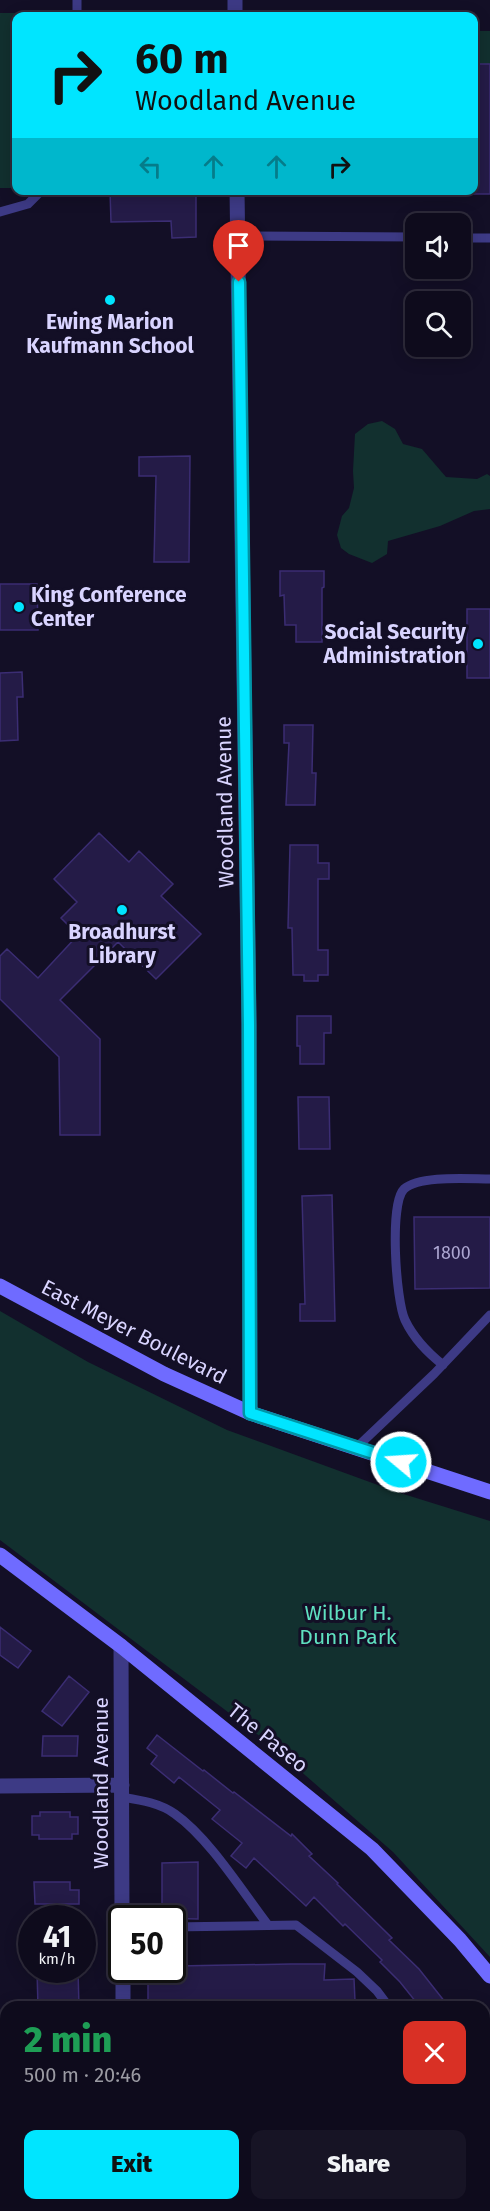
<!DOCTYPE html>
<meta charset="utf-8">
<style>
body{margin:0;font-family:"Fira Sans",sans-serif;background:#171425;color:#f1f3f6;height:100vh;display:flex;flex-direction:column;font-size:22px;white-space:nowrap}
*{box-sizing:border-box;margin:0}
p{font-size:20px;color:#9b9ba3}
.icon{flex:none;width:33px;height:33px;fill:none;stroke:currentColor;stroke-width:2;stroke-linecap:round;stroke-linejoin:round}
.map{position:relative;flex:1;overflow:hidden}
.details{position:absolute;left:0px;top:2001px;width:490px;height:210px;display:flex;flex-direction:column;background:#0e0b1c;border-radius:18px 18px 0 0;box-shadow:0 3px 15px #0003,0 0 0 2px #2e2b3b}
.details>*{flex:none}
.banner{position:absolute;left:12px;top:12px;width:466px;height:183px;border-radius:12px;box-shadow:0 3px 15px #0003,0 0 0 2px #2e2b3b;background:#00e5ff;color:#111;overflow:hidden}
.fabs{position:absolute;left:405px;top:213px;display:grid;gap:12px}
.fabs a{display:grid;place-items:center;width:66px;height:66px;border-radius:12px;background:#0e0b1c;box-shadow:0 3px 15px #0003,0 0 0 2px #2e2b3b;font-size:30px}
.speed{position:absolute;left:18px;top:1905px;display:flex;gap:12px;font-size:30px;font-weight:700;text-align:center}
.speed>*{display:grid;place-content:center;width:78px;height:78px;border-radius:50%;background:#0e0b1c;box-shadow:0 3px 15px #0003,0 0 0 2px #2e2b3b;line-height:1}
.speed small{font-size:15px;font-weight:400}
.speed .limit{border:3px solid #111;border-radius:9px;background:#fff;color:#111}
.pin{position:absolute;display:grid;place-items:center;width:51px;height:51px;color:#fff;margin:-62px -26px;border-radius:50% 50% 50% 0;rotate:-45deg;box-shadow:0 0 6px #0007}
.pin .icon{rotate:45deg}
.me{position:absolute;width:66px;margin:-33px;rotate:288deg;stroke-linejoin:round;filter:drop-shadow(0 0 4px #0008)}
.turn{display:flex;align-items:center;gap:21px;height:126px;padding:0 24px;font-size:27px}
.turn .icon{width:78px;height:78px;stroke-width:2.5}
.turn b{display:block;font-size:42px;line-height:51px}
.lanes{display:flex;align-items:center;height:57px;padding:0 24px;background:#0003;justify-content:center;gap:30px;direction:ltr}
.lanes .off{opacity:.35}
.round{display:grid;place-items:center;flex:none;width:63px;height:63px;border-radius:12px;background:#171425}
.headline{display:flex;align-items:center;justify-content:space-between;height:102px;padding:0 24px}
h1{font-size:36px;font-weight:800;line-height:45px;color:#1e9e55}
.cta{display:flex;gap:12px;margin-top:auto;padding:12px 24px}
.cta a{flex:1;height:69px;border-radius:12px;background:#00e5ff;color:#111;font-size:24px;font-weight:800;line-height:69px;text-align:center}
.cta a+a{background:#171425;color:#f1f3f6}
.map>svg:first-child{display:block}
.green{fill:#12302f}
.building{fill:#241b47;stroke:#3b2d73;stroke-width:1.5}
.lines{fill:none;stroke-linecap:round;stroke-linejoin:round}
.lane{stroke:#3d3a85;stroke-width:9}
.street{stroke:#3d3a85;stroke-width:15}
.secondary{stroke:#6f6bff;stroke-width:15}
.route-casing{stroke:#0095a6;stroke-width:15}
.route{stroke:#00e5ff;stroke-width:10}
.poi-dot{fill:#00e5ff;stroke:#130f26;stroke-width:2}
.labels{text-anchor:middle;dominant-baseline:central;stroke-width:6;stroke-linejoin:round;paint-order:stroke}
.number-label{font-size:18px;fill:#aca6d1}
.poi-label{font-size:21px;font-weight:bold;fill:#d9d4ff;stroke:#130f26}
.street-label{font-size:21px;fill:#d9d4ff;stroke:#130f26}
.park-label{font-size:21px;fill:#5fe0c0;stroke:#130f26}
</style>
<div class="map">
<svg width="490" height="2211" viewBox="0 0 490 2211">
<rect width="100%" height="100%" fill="#130f26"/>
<!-- green -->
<path class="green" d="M0,13h48v3h-32v172h-16z
M474,31h16v33h-16z
M382,421l13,8 8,15 19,5 24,28 31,2 10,-5 3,2v33l-16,2 -34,15 -52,15 -1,13 -15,9 -23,-9 -8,-6 -4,-13 5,-19 7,-8 5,-20 -1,-17 2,-37 13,-10z
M0,1311l88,51 139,68 170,62 93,29v436l-97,-105 -128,-112 -265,-200z
M0,2058h6v147h126l1,6h-133z"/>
<!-- building -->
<path class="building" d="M474,64h16v130h-16z
M196,190v47l-24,1 -1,-17 -60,1 -1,-31z
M190,456l-1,106h-35l2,-86h-17v-19z
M280,571h44v16l-2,1v54h-26v-17h-11l-1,-30 -4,1z
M0,584h37l1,46h-38z
M467,609h23v69h-23z
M22,672l1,25h-6l1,43 -18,1v-68z
M284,725h29l-1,48h4l-1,32h-29l3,-62h-5z
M99,833l30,29 10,-11 34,33 -12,12 40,38 -45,45 -38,-37 -58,58 40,39v96h-40l-1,-78 -59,-58v-43l7,-7 31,29 40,-43 -17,-17 16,-16 -23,-23z
M290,845h28v18h11v16h-11v71h10v25h-10v6h-14v-6h-11l-1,-47h-4z
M297,1016h34v17h-7v31h-24v-18h-3z
M298,1097h31l1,52h-31z
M332,1195l3,126h-35v-17h5l-3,-108z
M414,1217h76v71l-75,1z
M0,1627l31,24 -13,17 -18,-13z
M69,1676l20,16 -27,34 -20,-15z
M157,1735l46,36 1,-1 29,23 1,-1 57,44 1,-2 20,20 -3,2 29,27 -1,1 55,54 -3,2 30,29 30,38h-29l-20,-25 -20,-20 2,-2 -37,-36 -2,2 -29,-29 -8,9 -52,-48 -8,10 -15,-12 11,-13 -30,-24 8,-9 -41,-33 -5,6 -23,-19 6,-8 -10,-8z
M43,1736h35l-1,20h-35z
M40,1812h30v5h8v17h-6v5h-33v-4h-7v-19h8z
M198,1862v57l-36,-1v-55z
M34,1882h36v8h9v14h-44z
M291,1964h34l-1,16 30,-1 1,22h-40v5h-31v-4l-83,-1 -11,1v5h-42v-37h29v-4z
M37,1970h41l1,37h-41z"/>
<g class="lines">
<!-- lane -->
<path class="lane" d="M77,0v16
M0,212l28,-8 14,-14
M238,236l178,1
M460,238h30
M443,1365c-16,-13 -29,-26 -38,-45 -9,-19 -16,-116 -1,-131 16,-14 65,-10 86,-10
M356,1448l78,-74 56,-59
M122,1797c18,3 38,6 53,17 34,24 67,77 93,111
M172,1927l124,-2 61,47 20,19 12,16"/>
<!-- street -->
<path class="street" d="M235,0v16
M237,190l12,835 1,388
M121,1646l1,272
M0,1786l122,-1
M123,1970v37
M0,2044h6
M484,2045h6"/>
<!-- secondary -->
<path class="secondary" d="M0,1286l164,88 86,39 240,79
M0,1555l121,91 251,203 88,91 30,36"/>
</g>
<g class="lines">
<defs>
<path id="route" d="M239,282l10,743 1,388 151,49"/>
</defs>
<!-- route casing -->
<use href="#route" class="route-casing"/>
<!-- route -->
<use href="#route" class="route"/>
</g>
<!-- markers -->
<g class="poi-dot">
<circle cx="110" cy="300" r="6"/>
<circle cx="19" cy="607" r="6"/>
<circle cx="478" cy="644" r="6"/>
<circle cx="122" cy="910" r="6"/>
</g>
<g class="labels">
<!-- number labels -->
<g class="number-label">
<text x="452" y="1253">1800</text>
</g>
<!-- poi labels -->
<g class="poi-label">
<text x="110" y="322">Ewing Marion<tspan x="110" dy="24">Kaufmann School</tspan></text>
<text x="31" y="595" text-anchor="start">King Conference<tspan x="31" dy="24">Center</tspan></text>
<text x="466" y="632" text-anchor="end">Social Security<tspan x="466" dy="24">Administration</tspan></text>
<text x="122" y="932">Broadhurst<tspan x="122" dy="24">Library</tspan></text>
</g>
<!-- street labels -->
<g class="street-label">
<text transform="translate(225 802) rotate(-91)">Woodland Avenue</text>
<text transform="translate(134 1332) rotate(27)">East Meyer Boulevard</text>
<text transform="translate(268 1738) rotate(39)">The Paseo</text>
<text transform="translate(101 1783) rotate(-90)">Woodland Avenue</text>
</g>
<!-- park labels -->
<g class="park-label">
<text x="348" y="1613">Wilbur H.<tspan x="348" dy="24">Dunn Park</tspan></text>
</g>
</g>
</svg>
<div class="fabs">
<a><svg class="icon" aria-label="sound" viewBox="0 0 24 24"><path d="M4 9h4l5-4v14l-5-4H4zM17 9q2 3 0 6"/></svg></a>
<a><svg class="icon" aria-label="search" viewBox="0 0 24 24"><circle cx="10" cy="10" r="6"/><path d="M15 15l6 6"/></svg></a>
</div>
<div class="speed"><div>41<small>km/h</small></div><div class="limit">50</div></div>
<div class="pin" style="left:239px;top:282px;background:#d93025"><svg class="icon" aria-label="arrive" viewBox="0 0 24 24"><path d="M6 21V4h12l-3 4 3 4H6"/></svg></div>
<svg class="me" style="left:401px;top:1462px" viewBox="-20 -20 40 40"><circle r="17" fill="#00e5ff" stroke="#fff" stroke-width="3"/><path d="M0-11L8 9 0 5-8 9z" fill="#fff"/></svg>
<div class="banner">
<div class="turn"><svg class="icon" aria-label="right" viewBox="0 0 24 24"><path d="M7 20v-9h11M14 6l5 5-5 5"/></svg><div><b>60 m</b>Woodland Avenue</div></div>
<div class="lanes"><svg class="icon off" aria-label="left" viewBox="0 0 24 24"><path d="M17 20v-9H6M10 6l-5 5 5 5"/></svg><svg class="icon off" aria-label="ahead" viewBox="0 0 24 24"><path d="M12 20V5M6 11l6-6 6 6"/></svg><svg class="icon off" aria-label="ahead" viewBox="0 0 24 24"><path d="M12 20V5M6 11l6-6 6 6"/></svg><svg class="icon" aria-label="right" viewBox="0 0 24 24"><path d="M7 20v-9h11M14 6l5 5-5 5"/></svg></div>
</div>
<section class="details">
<div class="headline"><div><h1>2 min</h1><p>500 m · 20:46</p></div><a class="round" style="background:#d93025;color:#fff"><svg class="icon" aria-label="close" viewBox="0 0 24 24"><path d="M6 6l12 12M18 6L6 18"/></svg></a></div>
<div class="cta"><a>Exit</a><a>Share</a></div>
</section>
</div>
